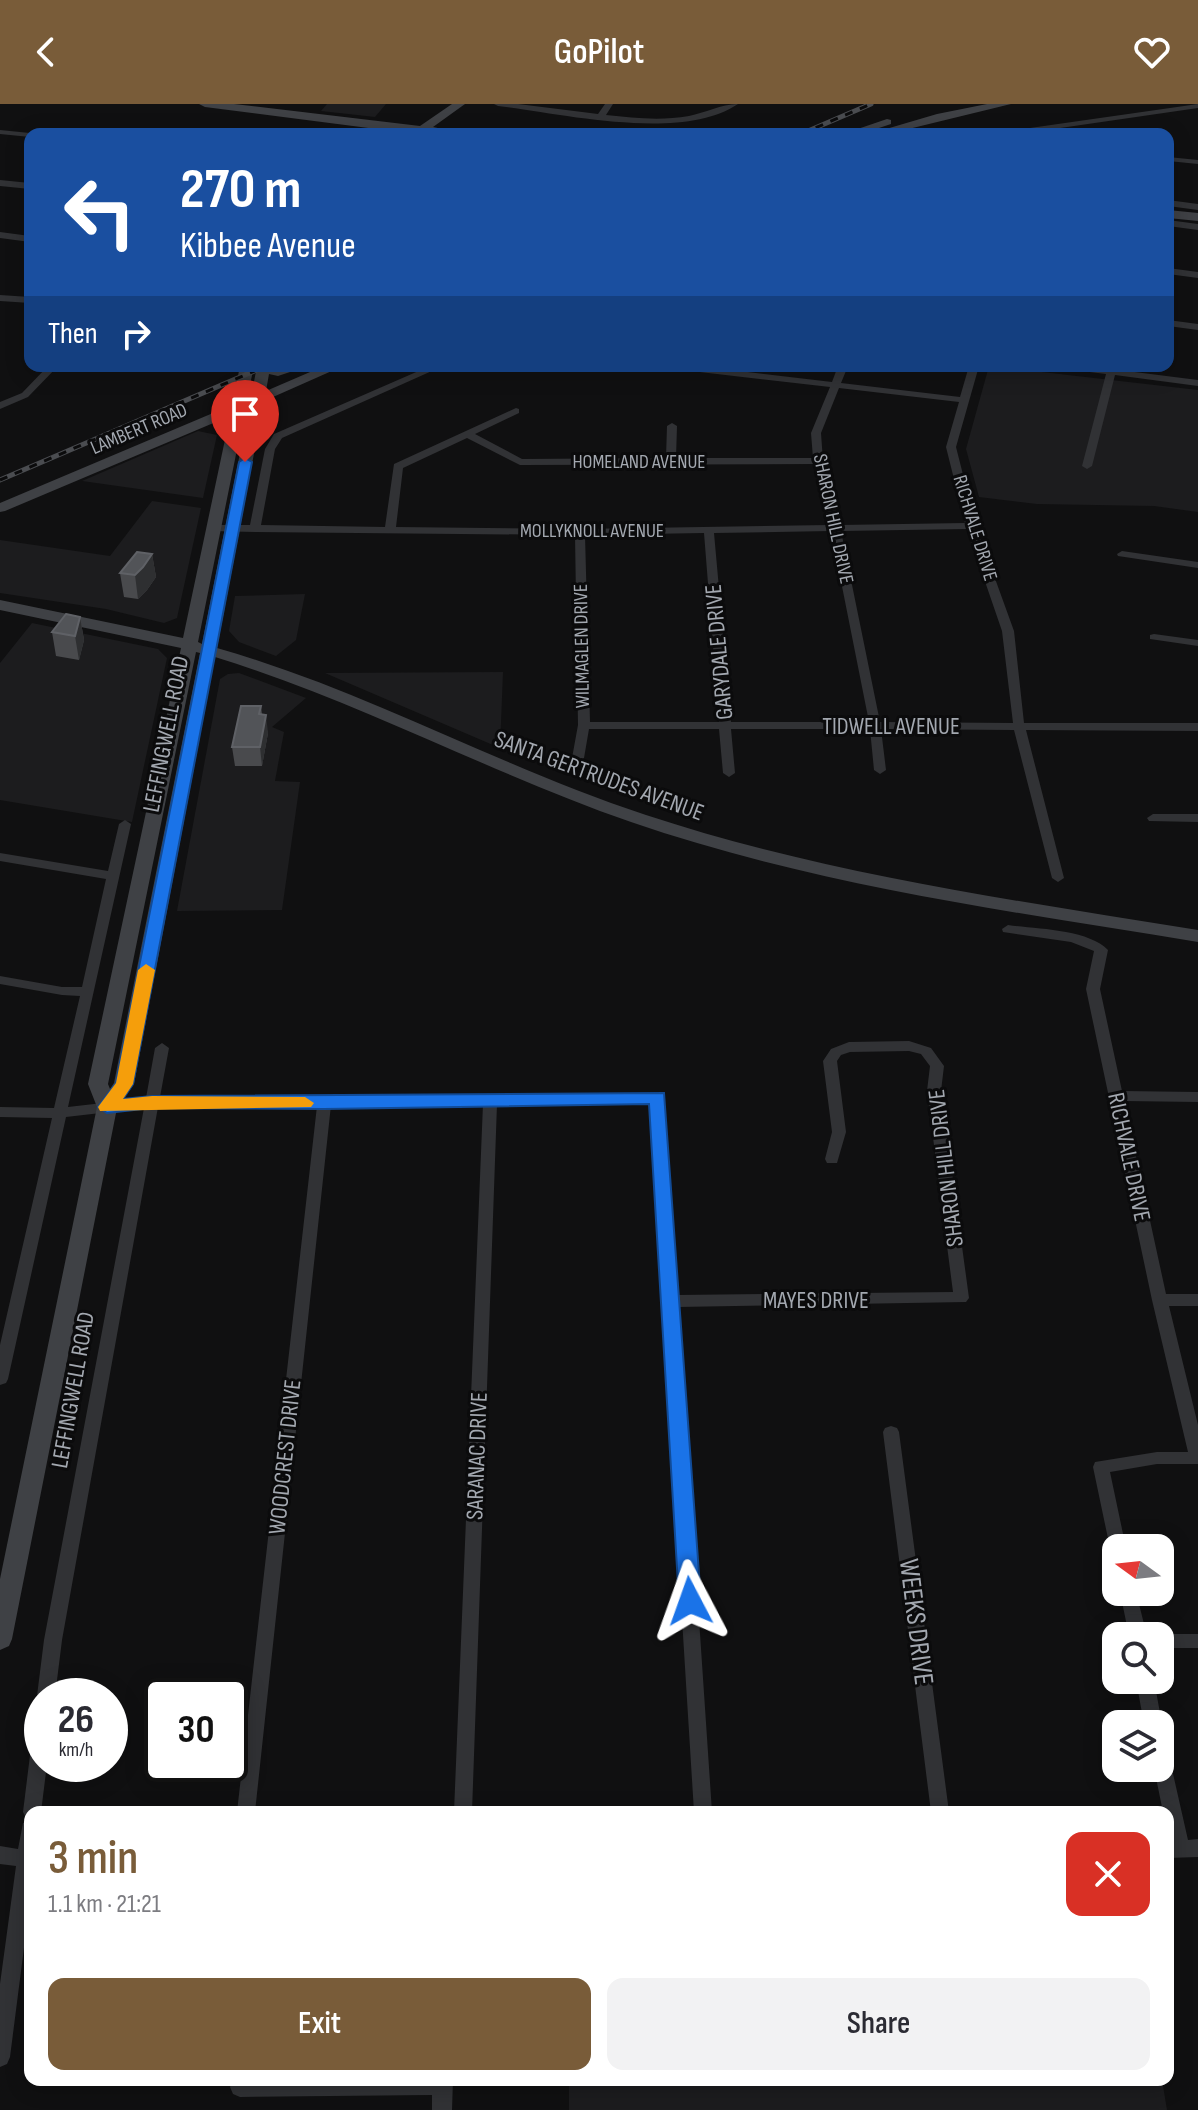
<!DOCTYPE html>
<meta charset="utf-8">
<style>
body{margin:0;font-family:"Sofia Sans Condensed",sans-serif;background:#f2f2f3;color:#2b2b33;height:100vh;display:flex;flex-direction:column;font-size:30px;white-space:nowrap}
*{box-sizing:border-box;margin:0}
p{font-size:26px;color:#7c7c81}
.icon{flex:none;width:44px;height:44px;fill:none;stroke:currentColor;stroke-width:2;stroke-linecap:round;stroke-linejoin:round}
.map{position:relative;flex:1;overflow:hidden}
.sheet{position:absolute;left:24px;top:1702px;width:1150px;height:280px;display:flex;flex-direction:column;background:#fff;border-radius:16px;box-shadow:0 4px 20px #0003}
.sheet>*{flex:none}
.top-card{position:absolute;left:24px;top:24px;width:1150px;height:244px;border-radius:16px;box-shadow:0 4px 20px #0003;background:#1a4fa0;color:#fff;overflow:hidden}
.needle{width:52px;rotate:285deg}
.buttons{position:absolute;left:1102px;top:1430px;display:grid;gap:16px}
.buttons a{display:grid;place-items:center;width:72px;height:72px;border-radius:16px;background:#fff;box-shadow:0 4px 20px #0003;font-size:40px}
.speed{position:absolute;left:24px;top:1574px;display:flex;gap:16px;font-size:40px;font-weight:700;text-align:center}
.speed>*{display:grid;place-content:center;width:104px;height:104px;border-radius:50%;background:#fff;box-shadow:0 4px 20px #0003;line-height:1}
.speed small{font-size:20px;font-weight:400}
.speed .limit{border:4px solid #111;border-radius:12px;background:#fff;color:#111}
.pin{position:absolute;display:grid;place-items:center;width:68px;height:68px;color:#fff;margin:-82px -34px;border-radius:50% 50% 50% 0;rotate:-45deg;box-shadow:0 0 8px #0007}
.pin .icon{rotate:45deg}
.me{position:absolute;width:88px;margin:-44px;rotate:356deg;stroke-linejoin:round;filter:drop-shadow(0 0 6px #0008)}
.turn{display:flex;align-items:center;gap:28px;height:168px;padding:0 24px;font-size:36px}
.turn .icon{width:104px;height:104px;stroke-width:2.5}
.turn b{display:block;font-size:56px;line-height:68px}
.then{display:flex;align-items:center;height:76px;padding:0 24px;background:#0003;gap:16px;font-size:30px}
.round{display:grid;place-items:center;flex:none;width:84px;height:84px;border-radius:16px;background:#f2f2f3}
.overview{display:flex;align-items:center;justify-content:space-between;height:136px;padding:0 24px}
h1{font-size:48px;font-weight:600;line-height:60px;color:#795c39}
.primary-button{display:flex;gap:16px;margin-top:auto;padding:16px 24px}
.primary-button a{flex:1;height:92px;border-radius:16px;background:#795c39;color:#fff;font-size:32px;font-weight:600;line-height:92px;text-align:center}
.primary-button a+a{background:#f2f2f3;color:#2b2b33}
header{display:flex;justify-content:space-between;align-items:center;height:104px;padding:0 24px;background:#795c39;color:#fff;font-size:36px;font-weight:600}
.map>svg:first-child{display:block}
.built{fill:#1c1c1e}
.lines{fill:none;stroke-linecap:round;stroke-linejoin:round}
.street{fill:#313235;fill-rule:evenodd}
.secondary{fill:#3f4145;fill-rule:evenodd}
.rail-casing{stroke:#4a4c50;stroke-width:5}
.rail{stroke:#0b0b0c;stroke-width:3;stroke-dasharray:8;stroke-linecap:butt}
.wall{fill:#494a4d}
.shaded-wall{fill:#2e2f31}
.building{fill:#525458;stroke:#5f6166;stroke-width:2}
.route{fill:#1a73e8;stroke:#114b97;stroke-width:2}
.slow{fill:#f59e0b}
.labels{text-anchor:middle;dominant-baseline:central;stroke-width:6;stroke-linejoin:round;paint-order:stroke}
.far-street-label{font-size:20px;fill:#a3a8b0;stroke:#0b0b0c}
.street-label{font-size:24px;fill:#a3a8b0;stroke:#0b0b0c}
.near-street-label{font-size:28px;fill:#a3a8b0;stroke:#0b0b0c}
</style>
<header><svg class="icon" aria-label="back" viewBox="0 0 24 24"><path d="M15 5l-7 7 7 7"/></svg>GoPilot<svg class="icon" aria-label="heart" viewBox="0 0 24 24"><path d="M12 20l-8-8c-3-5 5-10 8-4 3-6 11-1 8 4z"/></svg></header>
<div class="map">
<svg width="1198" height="2006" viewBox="0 0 1198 2006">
<rect width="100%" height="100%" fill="#101011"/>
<!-- built -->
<path class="built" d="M327,0h59l-11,13 -54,-6z
M989,262l209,24v122l-44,-6 -117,-2 -58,-7 -13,-48z
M198,327l19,4 -14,63 -121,-17z
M152,397l49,7 -24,110 -13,5 -58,-14 -106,-16v-53l110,16z
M305,490l-9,46 -20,16 -37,-14 -10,-11 6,-35z
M32,519l126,26 9,9 -35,164 -132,-22v-137z
M503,568l-3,76 -175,-75z
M239,569l67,25 -34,29 12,5 -9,49 25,1 -18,128 -105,1 43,-232 8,-5z
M569,1976h593l5,30h-598z"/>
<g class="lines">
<!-- street -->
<path class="street" d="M494,0h24l80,10 7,-10h8l-7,11c28,3 54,6 83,1 16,-3 32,-12 49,-12 -56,38 -175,10 -240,2z
M1198,0v4l-179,26h-21l4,-2z
M0,26l30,3 3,1h-3v3l-30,-3z
M1168,53l30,3v4l-30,-3z
M0,76l30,3v6l-30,-3z
M1168,96l30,4v6l-30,-4z
M1168,116l30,4v6l-30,-4z
M0,128l30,4v6l-30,-4z
M1168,164l30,4v6l-30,-4z
M0,191l30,2v6l-30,-2z
M1168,216l30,4v6l-30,-4z
M48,262h10l-30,31 -28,12v-7l22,-9z
M430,262h13l-161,72 -7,11 -14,76 124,2 9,-63 122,-56 3,1v4l-44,21 47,25 144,-1 1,-32 5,-3 5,3 -1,32h137l-2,-25 19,-46 -156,-18 -5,-3h29l134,16 6,-16h10l-7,17 119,14 9,-31h10l-23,81 20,79 38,105 10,92h174v8l-172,-1 38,148 -6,4 -6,-4 -38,-148 -133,-1 5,41 -6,4 -6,-4 -4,-41h-139l4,44 -6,4 -6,-4 -4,-44h-130l-5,29 -6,4 -4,-1 -2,-3 6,-33 -3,-190 -320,-3 -43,-1 -5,-3 5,-3h38l15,-76 9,-15zM839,284l120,14 -13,45 19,76 -125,2 -17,-64 -2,-28zM467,334l53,27 294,-1 15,61 -249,4 -184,-2 7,-59zM967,425l35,102 11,92 -133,-1 -39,-191zM831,427l38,191h-138l-17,-189zM704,429l15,189h-129l-5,-187z
M1060,262h27l111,14v6l-83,-11 -23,91 -5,3 -5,-3 24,-92 -41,-5z
M1122,447l76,11v6l-80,-12 -1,-2z
M1154,530l44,6v6l-48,-7v-4z
M1153,710h45v8l-49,-1 -2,-3z
M125,716l6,4 -63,283 78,-9 9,-50 7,-5 7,5 -9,49 502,-2 2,3 13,197 276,-3 -26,-201 3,-25 -9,-12 -12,-3 -59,1 -9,3 -4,6 9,71 -9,31h-10l-2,-4 7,-27 -9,-71 8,-12 18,-7 60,-1 22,7 13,18 -3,25 28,207 -3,4 -288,5 34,505h-18l-44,-709 -153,1 -25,708h-18l29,-708 -152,1 -76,707h-18l80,-706 -159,1 -96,533 -7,56h-13v6l-2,-1 -3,-5 7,-56 100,-532 -78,9 -58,262 -2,4 -6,2v-40l52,-227 -52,-1v-10l54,1 26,-112 -18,-1 -62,-11v-8l62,11h20l24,-108 -106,-18v-8l108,18 11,-47z
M1008,821c28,4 80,4 100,25l-8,39 22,102 76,1v10l-74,-1 42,193h32v12h-29l29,119v39h-41l-47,8 16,76h-10v6l-4,-1 -2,-5 -17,-81 2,-5 62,-10h31l-36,-152 -66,-311 8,-38 -23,-9 -68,-10 -1,-3z
M891,1322l6,2 2,4 50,380h-18l-48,-380 2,-4z
M1120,1488h16l11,44h-18z
M1160,1530h38v14h-38v-12h-6z
M1136,1576h18l8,44 -2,4v-4h-16z
M42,1619v41h5l-6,48h-11v8l-4,-2 -3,-6 10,-81 3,-6z
M1160,1644l6,2 3,6 19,84 10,-1v18l-30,1v-18h2l-2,-28h-5l-9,-44h6z
M30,1717v80l-20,156 -3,7 -7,3v-83l16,-118 -16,-2v-18l18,3 5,-26z
M233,1976h220l-1,30h-20v-15l-192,2 -7,-3 -3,-7z"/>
<!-- secondary -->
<path class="secondary" d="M199,0h35l186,22 32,-22h13l-32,23 34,7h-52l-210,-27z
M987,0h24l-123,30h-19l68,-20z
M887,15l4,1v4l-30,10h-18z
M1168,106l30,3v8l-30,-3z
M240,262h14l-7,33 4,-2 6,-31h51l-30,10 -9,-2 -3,17 58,-25h19l-79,35 -47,247c148,42 283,119 429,167 179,59 367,85 552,115v12c-190,-31 -384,-57 -567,-120 -141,-49 -273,-121 -416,-165l-81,427 -17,24 -105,531 -3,7 -9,4v-71l97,-472 -9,-23 93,-436 -181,-38v-10l183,38 47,-222 -225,95 -5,1v-9l232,-98zM249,304l-47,236 -4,-2 47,-232zM196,548l4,1 -86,430 -4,6 -2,-5z"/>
<defs>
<path id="rail" d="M801,30l70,-30
M0,376l266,-114"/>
</defs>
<!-- rail casing -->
<use href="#rail" class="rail-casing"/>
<!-- rail -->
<use href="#rail" class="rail"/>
</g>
<!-- wall -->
<path class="wall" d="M152,450l4,23 -9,13 -9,9 -14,-2 -4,-24z
M80,513l4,23 -5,20 -23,-4 -4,-24z
M261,602l1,8 6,19 -6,33h-27l-3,-19z"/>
<!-- shaded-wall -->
<path class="shaded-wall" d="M152,450l4,23 -9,13 -9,9 -3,-24z
M80,513l4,23 -5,20 -4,-24z
M266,611l2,18 -6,33 -2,-19z"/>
<!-- building -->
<path class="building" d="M137,448l15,2 -9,13 -8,8 -15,-2z
M66,510l14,3 -5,19 -23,-4z
M241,602h20l-2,8 7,1 -6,32h-28z"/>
<!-- route -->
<path class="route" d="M245,354l7,4 -119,622 -10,15 29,-3 512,-3 37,508 -3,7 -8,3 -8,-3 -3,-7 -30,-497 -325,5 -172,-1 -45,5 -9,-6 18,-24 123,-621z"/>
<!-- slow -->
<path class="slow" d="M146,860l9,6 -22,114 -10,15 29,-3 153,1 9,6 -3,4 -211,4 -2,-4 18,-24 22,-113z"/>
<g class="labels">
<!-- far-street labels -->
<g class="far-street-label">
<text transform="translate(139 325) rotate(-23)">LAMBERT ROAD</text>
<text x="639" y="358">HOMELAND AVENUE</text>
<text transform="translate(833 415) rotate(78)">SHARON HILL DRIVE</text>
<text transform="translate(975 424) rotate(73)">RICHVALE DRIVE</text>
<text x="592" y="427">MOLLYKNOLL AVENUE</text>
<text transform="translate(582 542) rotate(-91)">WILMAGLEN DRIVE</text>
</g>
<!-- street labels -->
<g class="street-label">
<text transform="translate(719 548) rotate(-95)">GARYDALE DRIVE</text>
<text x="891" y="622">TIDWELL AVENUE</text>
<text transform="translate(166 630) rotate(-79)">LEFFINGWELL ROAD</text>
<text transform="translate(599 672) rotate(20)">SANTA GERTRUDES AVENUE</text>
<text transform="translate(1129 1053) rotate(78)">RICHVALE DRIVE</text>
<text transform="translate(946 1064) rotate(-97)">SHARON HILL DRIVE</text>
<text x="816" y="1196">MAYES DRIVE</text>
<text transform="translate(73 1286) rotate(-80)">LEFFINGWELL ROAD</text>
<text transform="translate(477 1352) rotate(-88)">SARANAC DRIVE</text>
<text transform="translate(285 1353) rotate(-84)">WOODCREST DRIVE</text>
</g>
<!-- near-street labels -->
<g class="near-street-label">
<text transform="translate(916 1518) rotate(83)">WEEKS DRIVE</text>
</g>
</g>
</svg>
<div class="buttons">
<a><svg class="needle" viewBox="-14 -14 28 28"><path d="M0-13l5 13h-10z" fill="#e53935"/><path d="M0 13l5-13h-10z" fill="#7c7c81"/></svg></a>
<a><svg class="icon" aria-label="search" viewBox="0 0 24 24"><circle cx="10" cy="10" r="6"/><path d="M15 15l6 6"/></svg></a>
<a><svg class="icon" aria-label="layers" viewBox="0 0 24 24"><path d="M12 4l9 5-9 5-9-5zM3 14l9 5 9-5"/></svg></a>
</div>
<div class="speed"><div>26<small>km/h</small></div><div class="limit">30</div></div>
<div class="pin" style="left:245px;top:358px;background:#d93025"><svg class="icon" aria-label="arrive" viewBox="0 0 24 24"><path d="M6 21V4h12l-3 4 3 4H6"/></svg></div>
<svg class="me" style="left:690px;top:1497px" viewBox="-20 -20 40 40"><path d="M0-17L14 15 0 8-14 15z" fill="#1a73e8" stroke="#fff" stroke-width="4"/></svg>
<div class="top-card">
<div class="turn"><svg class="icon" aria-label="left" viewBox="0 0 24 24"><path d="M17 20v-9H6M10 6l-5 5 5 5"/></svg><div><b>270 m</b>Kibbee Avenue</div></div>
<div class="then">Then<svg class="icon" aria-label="right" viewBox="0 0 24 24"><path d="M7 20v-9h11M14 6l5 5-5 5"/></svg></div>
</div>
<section class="sheet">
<div class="overview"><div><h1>3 min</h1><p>1.1 km · 21:21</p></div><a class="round" style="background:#d93025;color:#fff"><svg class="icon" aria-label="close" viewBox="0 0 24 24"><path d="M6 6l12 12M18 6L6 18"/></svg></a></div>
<div class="primary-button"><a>Exit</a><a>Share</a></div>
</section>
</div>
